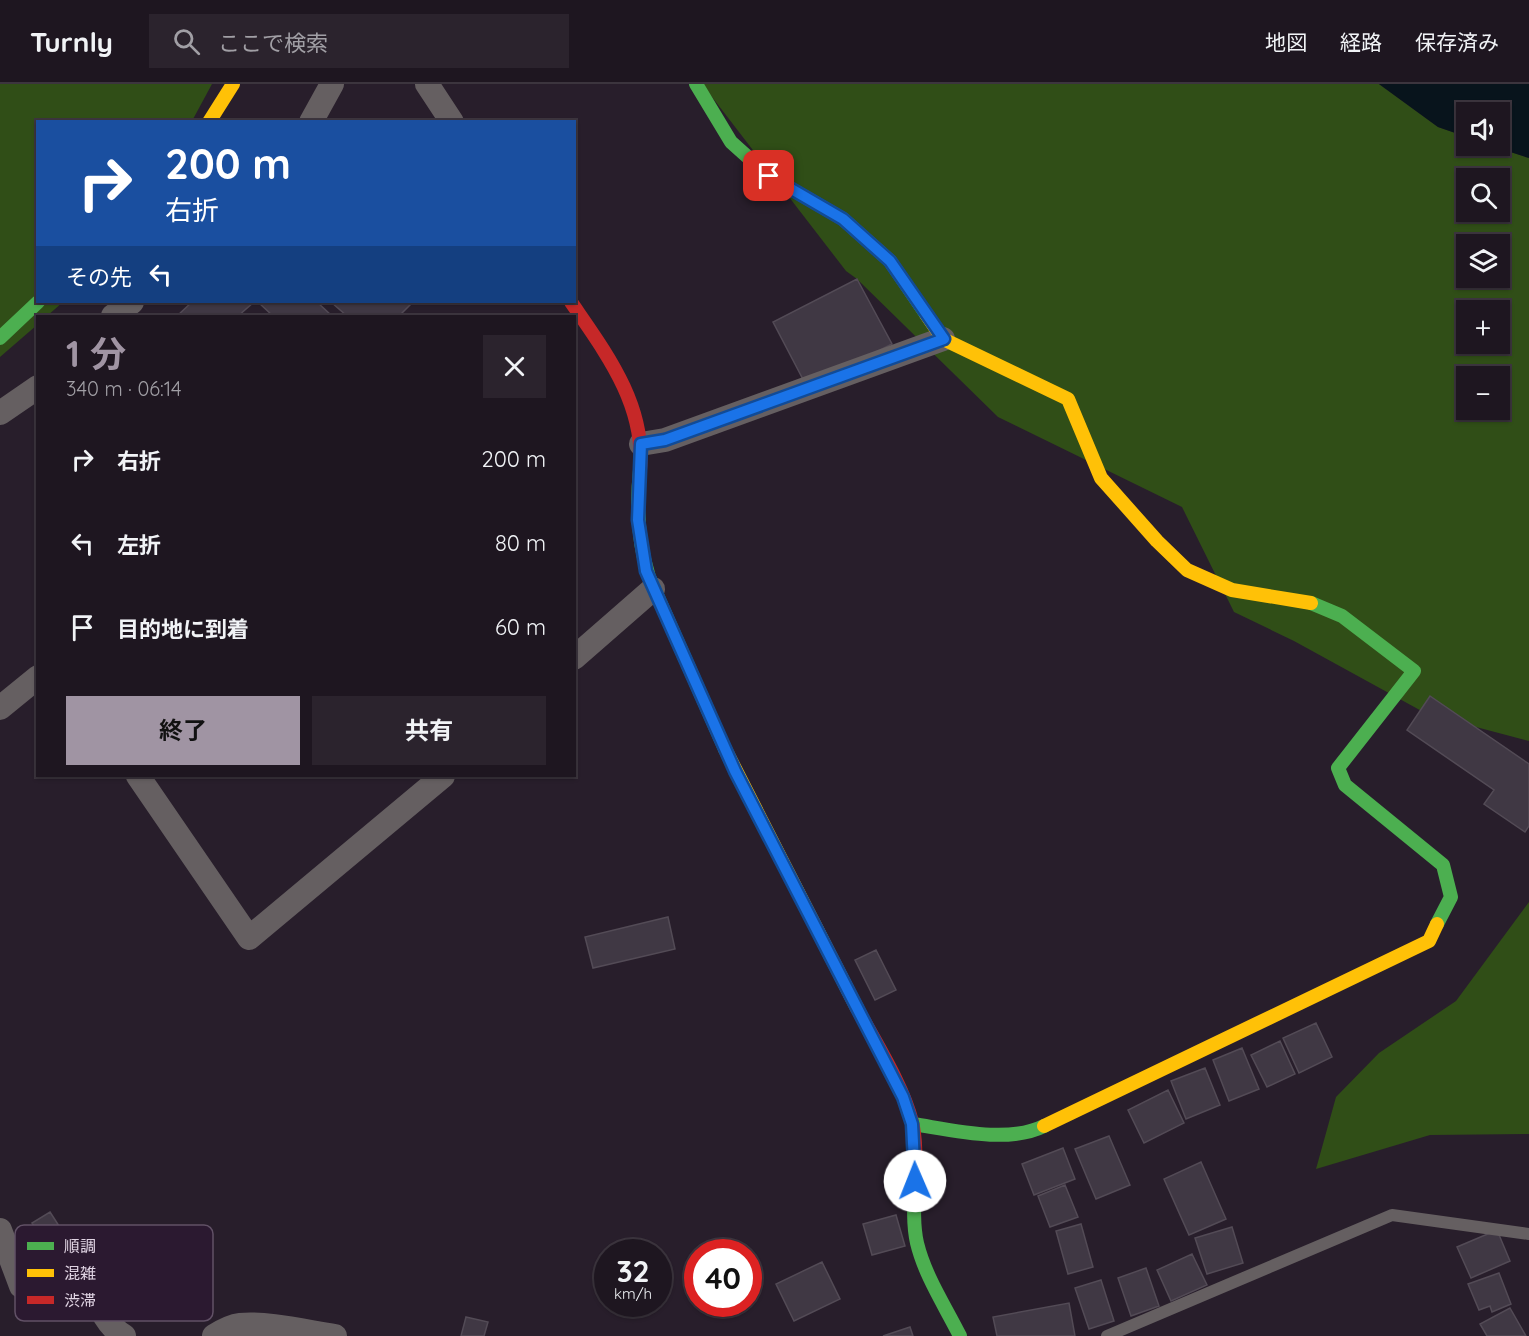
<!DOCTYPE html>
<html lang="ja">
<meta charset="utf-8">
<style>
body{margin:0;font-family:Quicksand,"Noto Sans JP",sans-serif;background:#2b232d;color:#f1f3f6;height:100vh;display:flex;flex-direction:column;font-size:22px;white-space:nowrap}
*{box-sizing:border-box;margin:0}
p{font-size:20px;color:#a19fa5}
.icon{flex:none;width:33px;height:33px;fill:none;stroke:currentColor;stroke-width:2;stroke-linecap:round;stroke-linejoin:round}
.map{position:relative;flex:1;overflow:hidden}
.sheet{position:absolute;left:36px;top:231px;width:540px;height:462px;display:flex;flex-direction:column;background:#1e1620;border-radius:0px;box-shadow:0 2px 4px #0004,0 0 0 2px #3c353e}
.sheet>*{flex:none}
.hud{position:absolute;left:36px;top:36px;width:540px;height:183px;border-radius:0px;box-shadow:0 2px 4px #0004,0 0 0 2px #3c353e;background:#1a4fa0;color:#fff;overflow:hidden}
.controls{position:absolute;left:1456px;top:18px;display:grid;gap:12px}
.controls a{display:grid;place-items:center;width:54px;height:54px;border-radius:0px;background:#1e1620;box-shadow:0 2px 4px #0004,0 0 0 2px #3c353e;font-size:30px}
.speed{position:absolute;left:594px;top:1155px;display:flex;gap:12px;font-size:30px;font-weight:700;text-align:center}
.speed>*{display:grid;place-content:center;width:78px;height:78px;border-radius:50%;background:#1e1620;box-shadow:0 2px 4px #0004,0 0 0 2px #3c353e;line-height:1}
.speed small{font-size:15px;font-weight:400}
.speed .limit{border:9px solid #d22;background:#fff;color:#111}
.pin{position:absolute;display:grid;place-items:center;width:51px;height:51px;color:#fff;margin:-26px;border-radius:12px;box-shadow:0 3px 9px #0006}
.me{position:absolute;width:66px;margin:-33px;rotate:359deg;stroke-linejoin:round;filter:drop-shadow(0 0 4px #0008)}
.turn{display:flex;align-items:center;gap:21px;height:126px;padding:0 30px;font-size:27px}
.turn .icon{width:78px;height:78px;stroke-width:2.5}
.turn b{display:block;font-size:42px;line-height:51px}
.then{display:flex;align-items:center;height:57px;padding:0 30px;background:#0003;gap:12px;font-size:22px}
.round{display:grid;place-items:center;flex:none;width:63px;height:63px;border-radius:0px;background:#2b232d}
.headline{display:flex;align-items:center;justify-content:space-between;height:102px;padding:0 30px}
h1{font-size:36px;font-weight:700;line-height:45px;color:#a094a3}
.button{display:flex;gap:12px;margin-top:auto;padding:12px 30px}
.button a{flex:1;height:69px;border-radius:0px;background:#a094a3;color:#111;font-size:24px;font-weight:700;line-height:69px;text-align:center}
.button a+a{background:#2b232d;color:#f1f3f6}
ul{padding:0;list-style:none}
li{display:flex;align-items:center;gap:18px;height:84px;padding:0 30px}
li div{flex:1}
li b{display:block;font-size:22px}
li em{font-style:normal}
header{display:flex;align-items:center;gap:36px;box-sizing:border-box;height:84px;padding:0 30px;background:#1e1620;border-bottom:2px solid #3c353e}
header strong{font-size:28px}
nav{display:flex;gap:33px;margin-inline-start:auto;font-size:21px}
.search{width:420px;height:54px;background:#2b232d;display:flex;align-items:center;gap:15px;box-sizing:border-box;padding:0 21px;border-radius:0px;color:#a19fa5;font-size:22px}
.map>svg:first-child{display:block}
.forest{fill:#304e17;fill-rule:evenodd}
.water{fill:#08141c}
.building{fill:#403844;stroke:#534b56;stroke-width:1.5}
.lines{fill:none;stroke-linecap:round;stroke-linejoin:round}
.lane{stroke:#655f61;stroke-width:12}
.street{stroke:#655f61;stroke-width:24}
.fast{stroke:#4caf50;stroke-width:14}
.slow{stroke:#ffc107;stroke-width:14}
.jam{stroke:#c62828;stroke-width:14}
.route-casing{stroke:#114b97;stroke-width:15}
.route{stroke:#1a73e8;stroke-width:10}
.key{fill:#2b1930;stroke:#615166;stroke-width:1.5}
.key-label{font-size:16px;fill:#e0d4e3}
</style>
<header>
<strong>Turnly</strong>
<div class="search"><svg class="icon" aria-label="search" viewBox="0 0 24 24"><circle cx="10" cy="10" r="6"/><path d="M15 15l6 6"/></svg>ここで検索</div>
<nav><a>地図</a><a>経路</a><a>保存済み</a></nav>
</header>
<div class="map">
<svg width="1529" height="1252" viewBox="0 0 1529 1252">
<rect width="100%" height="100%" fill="#281e2b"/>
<!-- forest -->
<path class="forest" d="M0,0h212l-20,37 -154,1v180h25l-16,14h-9l-1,9 -37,32z
M702,0h677l59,43 29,10v9h25l37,12v583l-102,-27 -133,-73 -60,-29 -52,-105 -184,-90 -141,-138 -11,-8zM1467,94h33v34h-33zM1467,160h33v34h-33zM1467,226h33v34h-33zM1467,292h33v34h-33z
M1529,818v232l-99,1 -114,34 20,-72 43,-44 77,-52z"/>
<!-- water -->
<path class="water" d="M1379,0h150v74l-37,-12h8v-34h-33v25l-29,-10z"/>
<!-- building -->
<path class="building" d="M857,195l35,65 -85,43 -34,-65z
M192,218h62l-16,14h-61z
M258,218h59l15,14h-59z
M331,218h82l-14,14h-52z
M1430,612l99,68v62l-4,6 -41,-28 10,-14 -87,-60z
M668,833l7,32 -82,19 -8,-31z
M876,866l20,40 -21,10 -20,-40z
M1316,939l16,34 -33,16 -16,-35z
M1280,957l15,33 -28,13 -16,-32z
M1242,964l17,41 -30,12 -16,-41z
M1205,984l15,37 -34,14 -15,-38z
M1168,1006l16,33 -40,20 -16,-33z
M1109,1052l21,49 -34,14 -21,-50z
M1063,1064l12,31 -41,16 -12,-31z
M1201,1078l25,57 -37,16 -25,-56z
M1065,1101l13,32 -28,10 -12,-31z
M50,1128l11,17 -18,11 -11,-17z
M896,1131l9,31 -33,9 -9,-31z
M1081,1140l12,43 -25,7 -12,-43z
M1232,1143l11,36 -36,11 -12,-36z
M1497,1146l13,31 -39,17 -14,-31z
M1192,1170l15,31 -36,16 -14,-31z
M822,1178l18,37 -46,22 -18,-37z
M1146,1184l13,38 -28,10 -13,-38z
M1499,1189l12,31 -19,8 -2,-6 -11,4 -11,-26z
M1101,1196l13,41 -25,8 -14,-41z
M1069,1219l6,33h-78l-4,-19z
M1510,1224l16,28h-39l-7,-12z
M466,1233l22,5 -4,14h-23z
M910,1243l3,9h-30z"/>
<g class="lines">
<!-- lane -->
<path class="lane" d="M1107,1252l285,-121 137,19"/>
<!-- street -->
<path class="street" d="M427,0l25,38
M311,38l21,-38
M113,232l19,-14
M0,329l38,-26
M641,360l24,-4 278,-101
M574,574l79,-69
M0,624l38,-31
M138,692l111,162 194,-162
M0,1146l21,56 10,4c21,-3 22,-31 43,-32 25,22 18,58 50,78
M214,1252c8,-5 17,-10 26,-11 26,-3 68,7 95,11"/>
<!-- fast -->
<path class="fast" d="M696,0l35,58 38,34 74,43 47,42 36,53
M0,254l38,-36
M640,386c-4,37 -2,72 9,107l76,172
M1311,519l31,13 72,55 -76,97 7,17 98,80 8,32 -14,27
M913,1040c39,6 95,20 131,2
M915,1104c-1,18 -2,37 2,55 8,33 28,63 43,93"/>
<!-- slow -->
<path class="slow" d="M209,38l24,-38
M926,230l17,25 125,60 33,79 56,63 30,29 45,20 79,13
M725,665l132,259
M1044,1042l385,-185 8,-17"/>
<!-- jam -->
<path class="jam" d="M571,218c35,51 75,103 69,168
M857,924c18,34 46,77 55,114 5,22 3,44 3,66"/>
</g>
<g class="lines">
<defs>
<path id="route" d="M769,92l74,43 47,42 54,78 -279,101 -24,4 -3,76 8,51 89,200 168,326 9,27 3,57"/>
</defs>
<!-- route casing -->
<use href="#route" class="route-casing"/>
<!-- route -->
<use href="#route" class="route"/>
</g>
<!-- legend -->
<rect x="15" y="1141" width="198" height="96" rx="9" class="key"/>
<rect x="27" y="1158" width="27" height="8" fill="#4caf50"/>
<rect x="27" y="1185" width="27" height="8" fill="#ffc107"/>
<rect x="27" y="1212" width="27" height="8" fill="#c62828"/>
<g class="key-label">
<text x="64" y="1168">順調</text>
<text x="64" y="1195">混雑</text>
<text x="64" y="1222">渋滞</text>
</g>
</svg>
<div class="controls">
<a><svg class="icon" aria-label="sound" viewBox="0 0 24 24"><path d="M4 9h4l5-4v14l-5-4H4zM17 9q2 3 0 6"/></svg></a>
<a><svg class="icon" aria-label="search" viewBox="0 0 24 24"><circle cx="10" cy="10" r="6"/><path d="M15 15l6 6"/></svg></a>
<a><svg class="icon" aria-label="layers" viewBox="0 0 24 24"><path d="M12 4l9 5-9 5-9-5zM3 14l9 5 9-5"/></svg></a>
<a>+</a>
<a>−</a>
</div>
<div class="speed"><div>32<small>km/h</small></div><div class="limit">40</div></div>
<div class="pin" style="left:769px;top:92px;background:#d93025"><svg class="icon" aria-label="arrive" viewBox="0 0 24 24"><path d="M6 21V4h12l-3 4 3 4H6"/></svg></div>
<svg class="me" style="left:915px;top:1097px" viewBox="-20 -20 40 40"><circle r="19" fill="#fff"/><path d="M0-13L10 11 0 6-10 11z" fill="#1a73e8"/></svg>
<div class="hud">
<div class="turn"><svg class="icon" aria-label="right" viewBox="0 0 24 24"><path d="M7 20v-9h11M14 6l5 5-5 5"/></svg><div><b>200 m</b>右折</div></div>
<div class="then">その先<svg class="icon" aria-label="left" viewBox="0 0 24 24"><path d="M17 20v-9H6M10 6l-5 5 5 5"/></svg></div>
</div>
<section class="sheet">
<div class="headline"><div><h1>1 分</h1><p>340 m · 06:14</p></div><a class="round"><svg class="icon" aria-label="close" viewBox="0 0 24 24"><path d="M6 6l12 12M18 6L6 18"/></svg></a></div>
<ul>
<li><svg class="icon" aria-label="right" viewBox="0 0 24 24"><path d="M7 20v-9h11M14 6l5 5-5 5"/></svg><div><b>右折</b></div><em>200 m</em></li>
<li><svg class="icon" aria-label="left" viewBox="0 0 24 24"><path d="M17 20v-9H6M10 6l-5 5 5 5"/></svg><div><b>左折</b></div><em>80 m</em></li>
<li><svg class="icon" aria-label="arrive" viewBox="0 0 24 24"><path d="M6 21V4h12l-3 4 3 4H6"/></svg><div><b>目的地に到着</b></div><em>60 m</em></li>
</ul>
<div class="button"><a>終了</a><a>共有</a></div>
</section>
</div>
